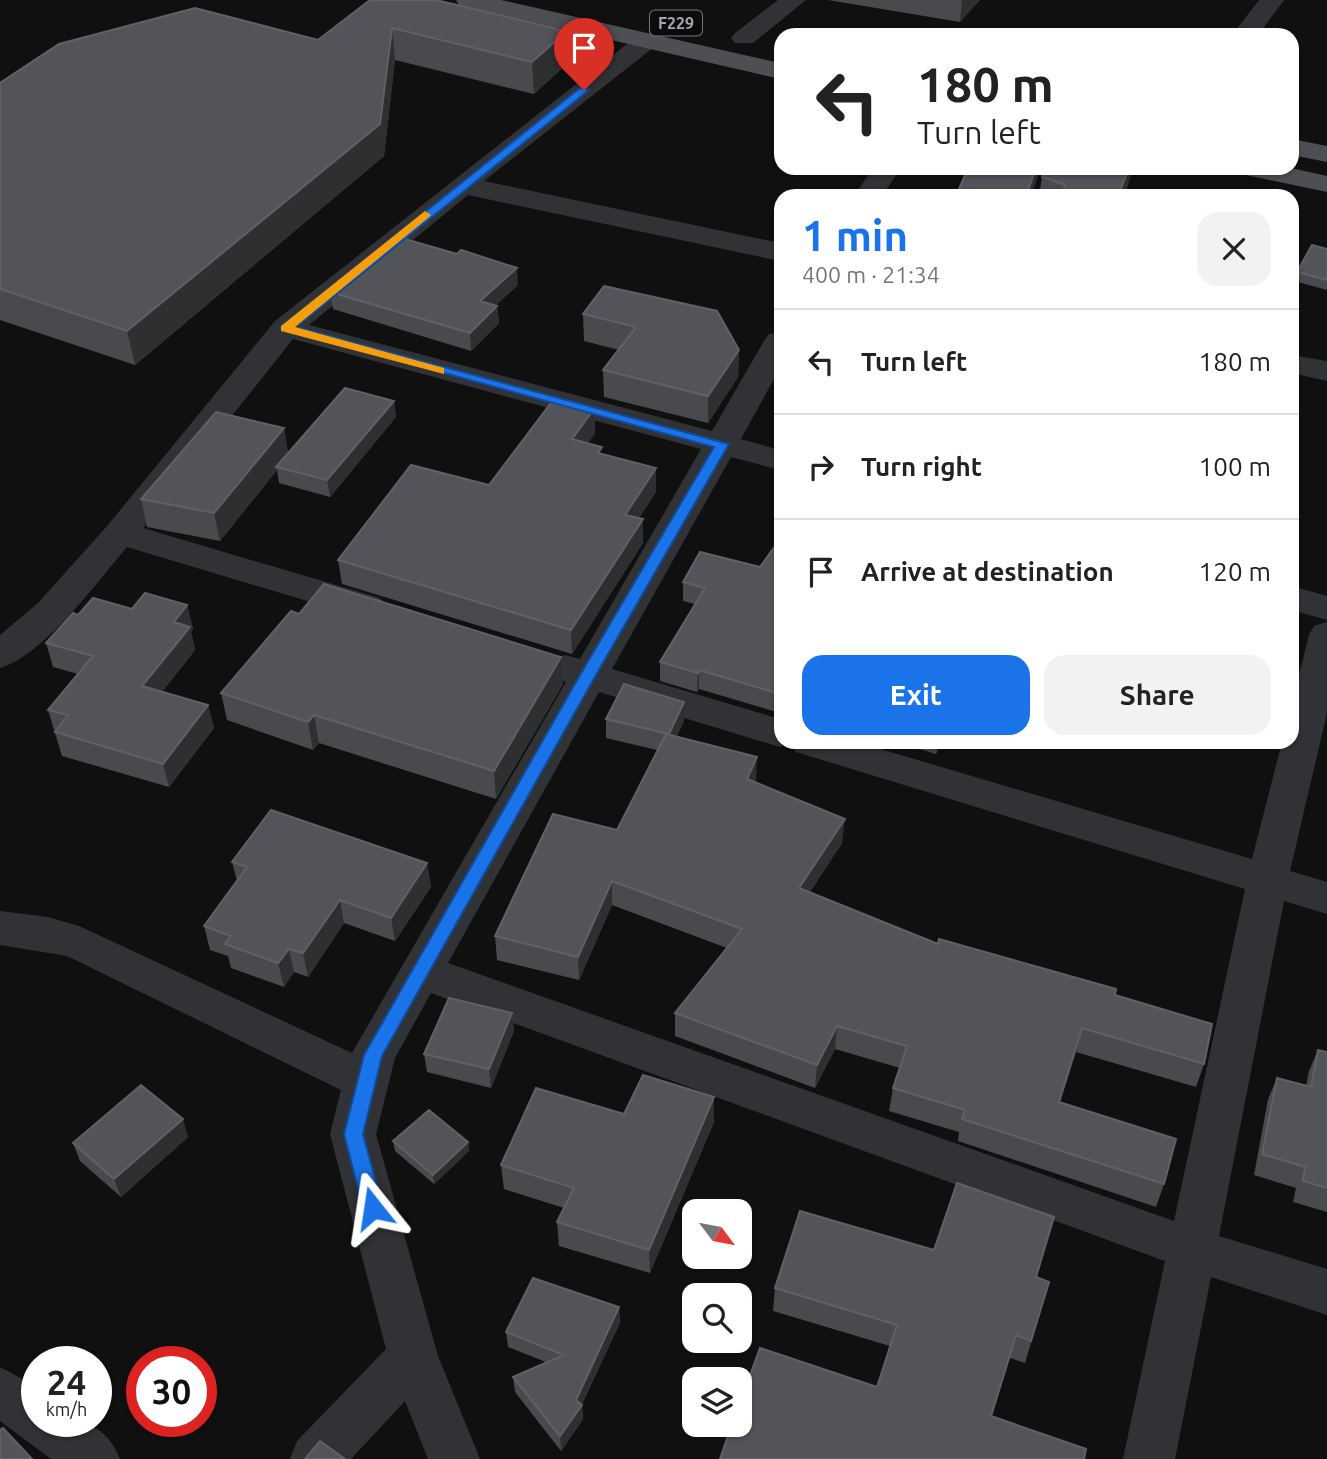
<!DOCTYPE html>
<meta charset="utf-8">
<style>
body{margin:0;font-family:Ubuntu,sans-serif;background:#f2f2f2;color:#222;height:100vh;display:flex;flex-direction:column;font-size:26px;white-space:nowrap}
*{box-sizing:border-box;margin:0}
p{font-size:23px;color:#767676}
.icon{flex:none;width:38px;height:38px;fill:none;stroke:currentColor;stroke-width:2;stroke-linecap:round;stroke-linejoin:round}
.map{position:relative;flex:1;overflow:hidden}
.sheet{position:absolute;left:774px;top:189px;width:525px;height:560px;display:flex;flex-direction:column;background:#fff;border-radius:21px;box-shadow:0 2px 5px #0004}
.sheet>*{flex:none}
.guide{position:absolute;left:774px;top:28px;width:525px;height:147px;border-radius:21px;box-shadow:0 2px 5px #0004;background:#fff;color:#222;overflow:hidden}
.needle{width:46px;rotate:122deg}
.fabs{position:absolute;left:682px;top:1199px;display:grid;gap:14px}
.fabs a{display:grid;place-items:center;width:70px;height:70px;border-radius:14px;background:#fff;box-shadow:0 2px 5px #0004;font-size:35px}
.speed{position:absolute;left:21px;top:1346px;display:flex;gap:14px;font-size:35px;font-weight:700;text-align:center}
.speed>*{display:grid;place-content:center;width:91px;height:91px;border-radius:50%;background:#fff;box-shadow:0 2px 5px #0004;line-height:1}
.speed small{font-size:18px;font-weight:400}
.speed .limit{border:10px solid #d22;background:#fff;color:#111}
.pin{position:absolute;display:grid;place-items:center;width:60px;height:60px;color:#fff;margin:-72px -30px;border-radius:50% 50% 50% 0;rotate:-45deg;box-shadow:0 0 7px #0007}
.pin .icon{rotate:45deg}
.me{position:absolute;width:77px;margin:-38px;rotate:345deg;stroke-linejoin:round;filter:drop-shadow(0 0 5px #0008)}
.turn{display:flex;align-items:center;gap:24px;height:147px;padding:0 28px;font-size:32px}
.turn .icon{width:91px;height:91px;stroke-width:2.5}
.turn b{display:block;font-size:49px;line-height:60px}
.round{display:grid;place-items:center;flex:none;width:74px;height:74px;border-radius:21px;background:#f2f2f2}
.summary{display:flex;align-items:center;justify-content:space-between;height:119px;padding:0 28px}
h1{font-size:42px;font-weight:700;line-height:52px;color:#1a73e8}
.primary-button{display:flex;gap:14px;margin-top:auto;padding:14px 28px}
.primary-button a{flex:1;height:80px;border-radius:21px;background:#1a73e8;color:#fff;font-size:28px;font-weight:700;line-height:80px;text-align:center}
.primary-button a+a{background:#f2f2f2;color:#222}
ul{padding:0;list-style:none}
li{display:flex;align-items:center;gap:21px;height:105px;padding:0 28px;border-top:2px solid #e0e0e0}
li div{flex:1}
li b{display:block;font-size:26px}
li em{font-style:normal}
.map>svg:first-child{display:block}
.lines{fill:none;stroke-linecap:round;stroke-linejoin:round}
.street{fill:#313236;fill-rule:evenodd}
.primary{fill:#4e4f55;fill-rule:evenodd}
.wall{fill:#494a4e}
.shaded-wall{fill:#2e2f31}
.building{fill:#525459;stroke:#5f6167;stroke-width:2}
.route{fill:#1a73e8;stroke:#114b97;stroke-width:2}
.slow{fill:#f59e0b}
.labels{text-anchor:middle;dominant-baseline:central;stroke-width:7;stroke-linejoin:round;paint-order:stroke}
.shield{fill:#0b0b0c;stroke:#757880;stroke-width:2}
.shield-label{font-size:16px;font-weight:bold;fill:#a3a7b1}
</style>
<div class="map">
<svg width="1327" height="1459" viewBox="0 0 1327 1459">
<rect width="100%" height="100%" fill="#101011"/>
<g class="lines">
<!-- street -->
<path class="street" d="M778,0h28l-53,43h-18l-4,-5 4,-5z
M1259,0h25l-26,35h-26z
M645,34l9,3 4,5 -4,5 -170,134 296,62v18l-312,-66 -159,130 403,106 52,-90 5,-7 11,-2v36l-39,71 39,11v20l-49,-13 -119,212 168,50v23h77l395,117 30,-117h10v-39l17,-68 5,-9 13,-4v91l-37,158 37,11v32l-43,-13 -65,335 108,33v46l-116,-38 -36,182h-52l42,-198 -734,-268 -36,65 -19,76 62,222 42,103h-52l-23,-58 -54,58h-61l7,-18 89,-92 -56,-215 11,-44 -274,-134 -67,-11v-34l48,6 31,9 273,127 214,-371 -14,-5 -6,-9 6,-9 13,-4 15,4 121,-210 -408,-110 -150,189 237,70 5,9 -5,9 -13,3 -240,-72c-29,34 -84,109 -127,121v-33l38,-32 70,-78 167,-204 361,-284zM599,692l181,55 11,-4 5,9 449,137 -71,332 -726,-258z
M873,168h28l-19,28h-28z
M1292,355l35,6v20l-35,-8z
M1292,586l35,10v24l-35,-10z
M0,1367l37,20v34c39,0 66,-4 83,38h-69l-51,-38z"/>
<!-- primary -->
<path class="primary" d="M456,0h45l279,63v16l-312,-72 -9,-2z
M1292,139l35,7v16l-35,-7z
M1237,168h54l36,8v16l-86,-18z"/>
</g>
<!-- wall -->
<path class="wall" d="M370,0l197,31 1,32 -34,31 -139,-34 -11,96 -249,209 -135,-45v-237l318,-43z
M828,0h152l-20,22z
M1046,168h86l-2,10 -6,18h-85l3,-19z
M1327,249v41l-33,-9 3,-9z
M518,285l-22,20 1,1 2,17 -28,28 -138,-42 -3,-17z
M583,314l156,36 -1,27 -30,46 -104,-26 -1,-27 16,-20 -35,-9z
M394,401l2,16 -66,80 -51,-14 -2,-13 -57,71 -73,-14 -6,-28 143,-71 4,25z
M594,409l1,24 -7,10 14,11 54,14v24l-17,26 4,25 -71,111 -230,-70 -4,-24 151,-75z
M780,539v174l-81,-24 -2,3 -37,-11v-19l35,-58 -12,-3v-19l77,-15z
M187,605l6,24 -2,3 4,18 -33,42 46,13 6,23 -45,59 -107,-31 -14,-46 30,-36 -25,-7 -7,-24 32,-28 54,-6z
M563,684l-67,115 -177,-56 -6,7 -86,-30 -6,-27z
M606,719l78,2 -7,15 79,45 -1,1 87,61 -32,49 128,52 177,51 89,69 -8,23 -120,-35 -16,50 104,82 -8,23 -198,-66 1,-9 -70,-21 4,-23 7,-20 -65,-19 -20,39 -140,-52v-23l52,-65 -115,-43 -33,75 -82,-20 -2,-24 122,-106 40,-80 -51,-12z
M896,742h46l-6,12z
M232,862l195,1 4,24 -36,54 -51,-18 -36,54 -14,-5 -10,15 -53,-19 -3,-12 -18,-6 -6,-24 33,-45z
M512,1013l2,18 -23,57 -64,-16 -3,-18z
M1318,1050l9,2v160l-34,-10 3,-14 -42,-13 14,-76 9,-21 29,8 3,-15z
M624,1114l90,8 -64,151 -91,-27 -2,-24 7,-14 -60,-19 -3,-24z
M188,1137l-67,60 -41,-36 -7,-18z
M393,1141l75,1 1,9 -35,33 -39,-33z
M934,1250l103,27 12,5 -24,81 -15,-5 -18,58 -115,-29 13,-41 -117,-35 2,-23z
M619,1307l1,16 -38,81 1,15 -22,32 -46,-59 -2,-15 33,-15 -38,-15 -2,-15z"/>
<!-- shaded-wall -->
<path class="shaded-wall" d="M962,0h18l-20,22z
M392,28l3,32 -11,96 -249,209 -8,-34z
M567,31l1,32 -34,31 -2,-32z
M1036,168h4l-2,8 -7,20h-5z
M1129,168h3l-2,10 -6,18h-6z
M517,268l1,17 -36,33 -2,-17z
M497,306l2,17 -28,28 -1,-18z
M739,350l-1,27 -30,46v-27z
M394,401l2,16 -66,80 -3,-17z
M594,409l1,24 -22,30 -1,-24z
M284,428l4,27 -12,12 1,3 -57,71 -6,-28z
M656,468v24l-31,47v-24z
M643,519v24l-71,111 -1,-24z
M187,605l6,24 -2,3 4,18 -47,60 -6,-24 32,-64z
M561,657l2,27 -67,115 -2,-28z
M699,670v19l-2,3 1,-19z
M684,702v19l-15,32v-19z
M208,705l6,23 -45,59 -6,-23z
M314,715l5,28 -6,7 -5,-28z
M938,742h4l-6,12z
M757,757l-1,24 -10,22 1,-24z
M845,819l-3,24 -45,69 2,-24z
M427,863l4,24 -36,54 -4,-23z
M612,881v24l-33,75 -1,-23z
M340,900l4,23 -36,54 -5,-24z
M289,949l5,23 -10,15 -6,-24z
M512,1013l2,18 -23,57 -2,-19z
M837,1026l-2,23 -20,39 2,-23z
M1082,1028l-6,24 -23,73 6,-23z
M714,1097v25l-64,151 -1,-23z
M183,1119l5,18 -67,60 -7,-18z
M468,1142l1,9 -35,33 -1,-9z
M619,1307l1,16 -40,84 2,-2 1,14 -22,32 -1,-15z"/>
<!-- building -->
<path class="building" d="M370,0h66l131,31 -35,31 -140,-34 -12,96 -253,207 -127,-42v-206l59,-39 136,-36 123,32z
M968,168h68l-10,28h-70z
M1046,168h83l-11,28h-55l2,-11 -23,-8z
M398,237l59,17 4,-4 56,18 -37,33 17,5 -27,27 -140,-41z
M1312,245l15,4v31l-30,-8z
M604,286l113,25 22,39 -31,46 -105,-26 33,-43 -53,-13z
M345,388l49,13 -67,79 -51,-13z
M554,399l40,10 -22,30 30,8 -4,6 58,15 -31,47 18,4 -72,111 -233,-70 73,-95 78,20z
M216,412l68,16 -70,85 -73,-14z
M780,539v155l-81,-24 -1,3 -38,-11 45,-74 -22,-6 17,-30 60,15z
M324,584l237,73 -67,114 -180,-56 -6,7 -87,-29 70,-82 8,3z
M145,593l42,12 -13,17 16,5 -48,59 66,19 -45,59 -108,-32 13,-17 -20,-5 45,-54 -47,-13 27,-30 5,2 15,-17 39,11z
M624,684l60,18 -15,32 -63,-15z
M666,734l91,23 -10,22 98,40 -46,69 139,56 1,-5 177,50 -1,6 97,29 -8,40 -122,-36 -23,74 117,37 -12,45 -202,-65 3,-9 -72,-22 14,-42 -70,-20 -20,39 -142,-52 67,-84 -130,-48 -34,76 -83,-21 58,-122 64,16z
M271,810l156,53 -36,55 -51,-18 -37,53 -14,-4 -11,14 -53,-19 6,-8 -27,-10 43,-59 -15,-5z
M449,998l63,15 -23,56 -65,-15z
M1318,1050l9,2v136l-24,-7 2,-14 -43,-13 15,-76 34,9z
M643,1075l71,22 -65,153 -92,-28 17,-34 -73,-23 35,-77 88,26z
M141,1085l42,34 -69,60 -41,-36z
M429,1110l39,32 -35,33 -40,-34z
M957,1183l97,34 -18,60 13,5 -18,59 -15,-6 -25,81 95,33 -2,10h-364l12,-35h8v-21l20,-55 117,39 20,-62 -122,-37 25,-77 134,39z
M533,1278l86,29 -43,93 6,5 -22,31 -47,-59 51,-22 -58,-23z
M3,1428l29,31h-32v-29z
M320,1441l25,18h-40z"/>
<!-- route -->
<path class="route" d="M580,88l9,2 -293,237 433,117 -133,231 -214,381 -19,78 20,74 -3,6 -7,3 -7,-3 -3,-6 -19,-74 20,-79 216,-380 134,-228 -434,-119z"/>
<!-- slow -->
<path class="slow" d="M425,211l6,4 -2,2 -134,110 149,41v6l-163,-43v-5z"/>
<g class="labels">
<!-- shield labels -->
<rect class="shield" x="650" y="10.5" width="52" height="25" rx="5"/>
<g class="shield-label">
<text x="676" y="23">F229</text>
</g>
</g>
</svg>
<div class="fabs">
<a><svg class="needle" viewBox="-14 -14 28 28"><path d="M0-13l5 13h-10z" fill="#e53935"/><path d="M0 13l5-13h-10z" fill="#767676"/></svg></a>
<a><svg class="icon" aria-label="search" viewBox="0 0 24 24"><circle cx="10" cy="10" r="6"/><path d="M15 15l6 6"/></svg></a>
<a><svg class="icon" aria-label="layers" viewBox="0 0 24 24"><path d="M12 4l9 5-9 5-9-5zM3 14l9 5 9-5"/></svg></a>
</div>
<div class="speed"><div>24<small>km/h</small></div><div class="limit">30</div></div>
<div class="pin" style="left:584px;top:90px;background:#d93025"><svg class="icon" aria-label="arrive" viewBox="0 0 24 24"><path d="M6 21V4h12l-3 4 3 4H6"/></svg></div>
<svg class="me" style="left:373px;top:1208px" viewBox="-20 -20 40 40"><path d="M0-17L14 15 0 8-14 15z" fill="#1a73e8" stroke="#fff" stroke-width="4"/></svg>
<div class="guide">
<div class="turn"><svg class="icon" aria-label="left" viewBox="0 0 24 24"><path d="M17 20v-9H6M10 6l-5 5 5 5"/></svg><div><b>180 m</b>Turn left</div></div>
</div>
<section class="sheet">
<div class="summary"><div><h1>1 min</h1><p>400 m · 21:34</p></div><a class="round"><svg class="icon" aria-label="close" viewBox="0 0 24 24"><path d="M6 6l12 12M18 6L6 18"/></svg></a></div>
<ul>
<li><svg class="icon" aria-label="left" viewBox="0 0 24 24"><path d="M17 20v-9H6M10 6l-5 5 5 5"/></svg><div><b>Turn left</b></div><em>180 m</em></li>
<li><svg class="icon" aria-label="right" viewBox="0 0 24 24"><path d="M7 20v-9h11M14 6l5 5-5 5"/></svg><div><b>Turn right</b></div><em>100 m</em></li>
<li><svg class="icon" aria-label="arrive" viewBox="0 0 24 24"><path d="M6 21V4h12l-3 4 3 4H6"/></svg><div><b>Arrive at destination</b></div><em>120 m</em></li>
</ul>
<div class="primary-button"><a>Exit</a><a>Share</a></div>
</section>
</div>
